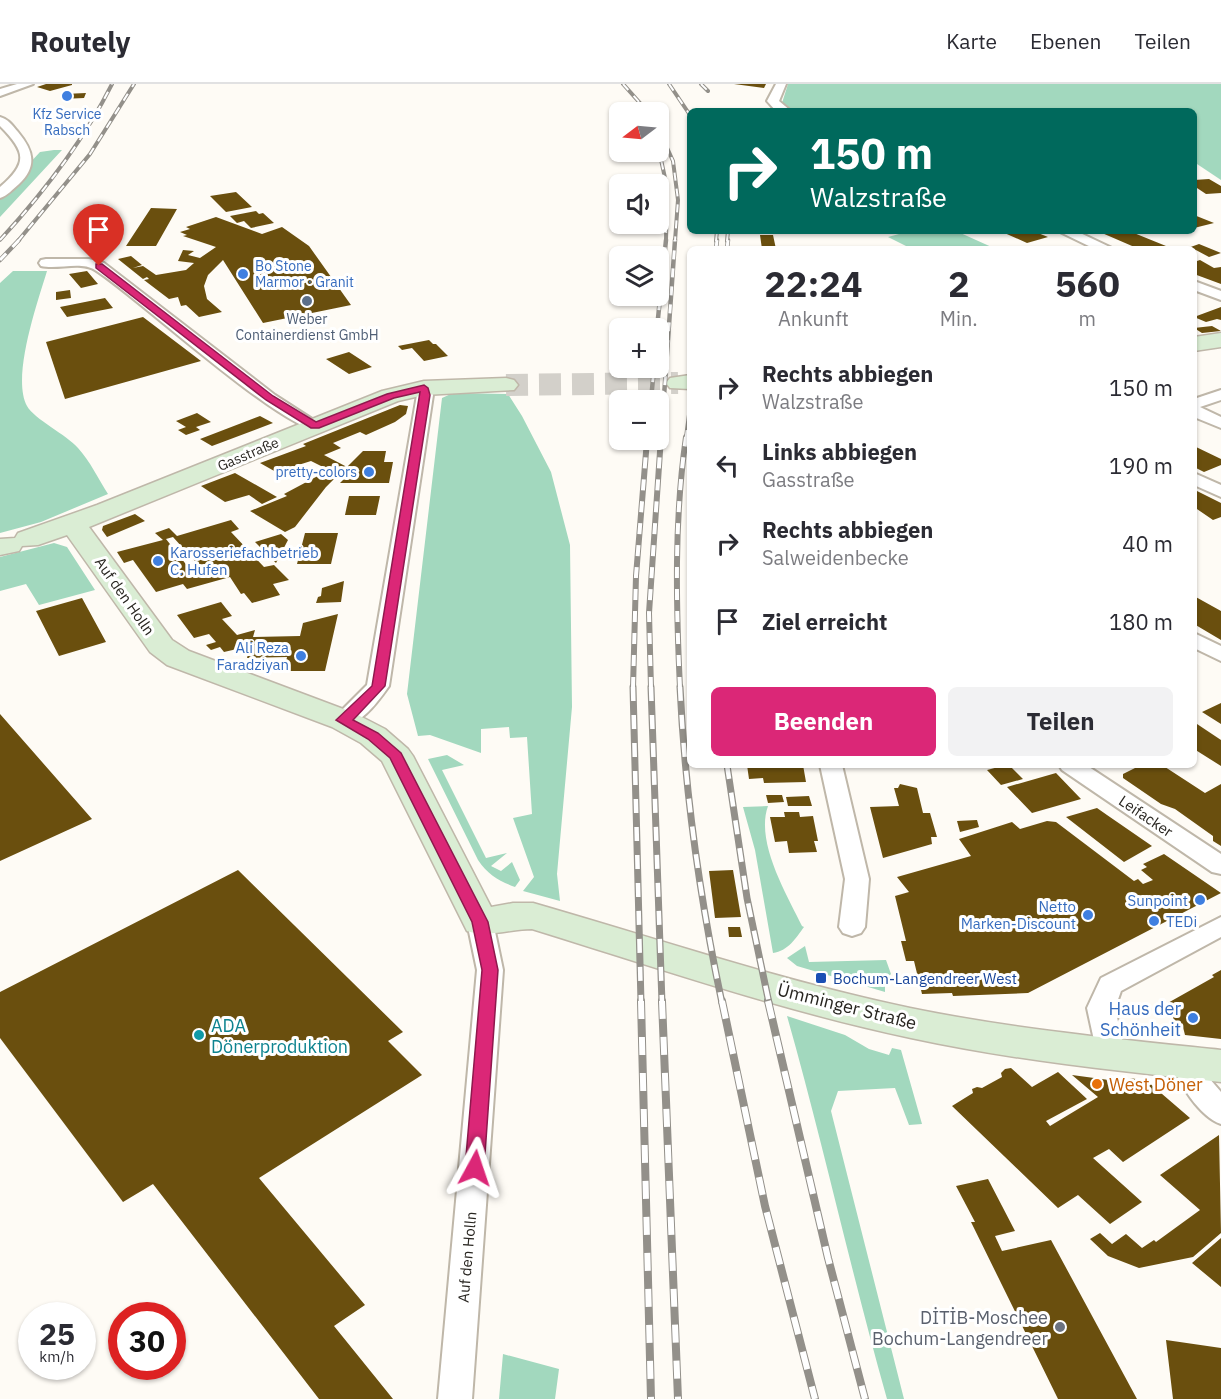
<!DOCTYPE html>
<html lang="de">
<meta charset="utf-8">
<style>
body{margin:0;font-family:"IBM Plex Sans",sans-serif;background:#f2f2f3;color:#2b2b33;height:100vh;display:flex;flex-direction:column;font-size:22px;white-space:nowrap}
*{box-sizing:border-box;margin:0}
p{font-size:20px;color:#7c7c81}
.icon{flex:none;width:33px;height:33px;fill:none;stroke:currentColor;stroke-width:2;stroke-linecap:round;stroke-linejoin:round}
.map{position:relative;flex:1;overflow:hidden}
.details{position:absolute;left:687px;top:162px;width:510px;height:522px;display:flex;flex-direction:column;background:#fff;border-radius:9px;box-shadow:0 2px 4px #0004}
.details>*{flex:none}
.guide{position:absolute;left:687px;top:24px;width:510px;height:126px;border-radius:9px;box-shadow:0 2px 4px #0004;background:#00695c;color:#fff;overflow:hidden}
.needle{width:39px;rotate:254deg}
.buttons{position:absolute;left:609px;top:18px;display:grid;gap:12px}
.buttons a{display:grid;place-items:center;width:60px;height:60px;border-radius:9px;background:#fff;box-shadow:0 2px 4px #0004;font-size:30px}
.speed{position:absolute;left:18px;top:1218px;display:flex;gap:12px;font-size:30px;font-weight:700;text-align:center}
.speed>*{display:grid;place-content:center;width:78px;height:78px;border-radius:50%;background:#fff;box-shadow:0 2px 4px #0004;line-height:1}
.speed small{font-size:15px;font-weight:400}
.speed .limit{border:9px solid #d22;background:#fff;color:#111}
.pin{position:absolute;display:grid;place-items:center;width:51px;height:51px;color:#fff;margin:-62px -26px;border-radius:50% 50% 50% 0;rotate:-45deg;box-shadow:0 0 6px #0007}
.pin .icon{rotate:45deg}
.me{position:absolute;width:66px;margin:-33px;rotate:5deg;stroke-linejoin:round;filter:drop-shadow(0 0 4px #0008)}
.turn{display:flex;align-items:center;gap:21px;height:126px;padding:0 24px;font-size:27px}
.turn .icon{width:78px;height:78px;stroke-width:2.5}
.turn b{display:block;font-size:42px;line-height:51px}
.eta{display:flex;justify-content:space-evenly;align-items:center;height:102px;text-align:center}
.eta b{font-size:36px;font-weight:800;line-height:42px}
.cta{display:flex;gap:12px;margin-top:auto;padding:12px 24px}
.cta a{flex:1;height:69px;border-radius:9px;background:#db2777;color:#fff;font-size:24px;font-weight:800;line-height:69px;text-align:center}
.cta a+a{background:#f2f2f3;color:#2b2b33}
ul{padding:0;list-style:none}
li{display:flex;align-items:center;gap:18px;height:78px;padding:0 24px}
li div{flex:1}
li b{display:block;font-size:22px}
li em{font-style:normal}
header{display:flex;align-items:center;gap:36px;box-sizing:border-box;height:84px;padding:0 30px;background:#fff;border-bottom:2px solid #e1e1e2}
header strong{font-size:28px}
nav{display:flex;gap:33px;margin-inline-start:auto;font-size:21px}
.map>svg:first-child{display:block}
.green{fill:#a2d8be}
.building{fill:#6a4f0e;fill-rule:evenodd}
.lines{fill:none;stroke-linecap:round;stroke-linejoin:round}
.secondary-tunnel{stroke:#d3d0ca;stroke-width:22;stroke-dasharray:22 11;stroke-linecap:butt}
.street-casing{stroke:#bfb7a9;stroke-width:4}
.secondary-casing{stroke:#bfb7a9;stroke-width:3}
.street{fill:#fff;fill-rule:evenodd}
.secondary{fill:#daedd4;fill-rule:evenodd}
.rail-far4-casing{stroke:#93908a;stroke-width:4}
.rail-far3-casing{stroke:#93908a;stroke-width:4.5}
.rail-far2-casing{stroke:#93908a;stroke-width:6}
.rail-far1-casing{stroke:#93908a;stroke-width:7}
.rail-casing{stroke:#93908a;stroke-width:8}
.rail-far4{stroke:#fff;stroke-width:2;stroke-dasharray:8;stroke-linecap:butt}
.rail-far3{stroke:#fff;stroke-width:3;stroke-dasharray:9;stroke-linecap:butt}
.rail-far2{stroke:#fff;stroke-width:4;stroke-dasharray:11;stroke-linecap:butt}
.rail-far1{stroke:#fff;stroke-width:4.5;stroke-dasharray:14;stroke-linecap:butt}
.rail{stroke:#fff;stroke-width:6;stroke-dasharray:18;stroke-linecap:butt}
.route{fill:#db2777;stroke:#8e194d;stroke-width:1.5}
.shop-dot{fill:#3f7fe0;stroke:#fff;stroke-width:2}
.service-dot{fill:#5c6f8a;stroke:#fff;stroke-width:2}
.transit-dot{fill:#1a4fb4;stroke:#fff;stroke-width:2}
.culture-dot{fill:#0f9aa8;stroke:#fff;stroke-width:2}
.food-dot{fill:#e8710a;stroke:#fff;stroke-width:2}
.worship-dot{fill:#6b7280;stroke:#fff;stroke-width:2}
.labels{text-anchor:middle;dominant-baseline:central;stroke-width:6;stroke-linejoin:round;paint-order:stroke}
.far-shop-label{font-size:14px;fill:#366cbe;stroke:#fff}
.far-service-label{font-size:14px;fill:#4e5e75;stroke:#fff}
.far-street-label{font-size:14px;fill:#282520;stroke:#fff}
.shop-label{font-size:15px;fill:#366cbe;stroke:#fff;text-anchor:end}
.street-label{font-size:15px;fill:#282520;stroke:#fff}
.transit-label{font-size:15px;fill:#164399;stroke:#fff;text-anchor:start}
.near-street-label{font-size:18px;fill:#282520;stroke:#fff}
.near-shop-label{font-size:18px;fill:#366cbe;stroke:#fff;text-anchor:end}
.near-culture-label{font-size:18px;fill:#0d838f;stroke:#fff;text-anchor:start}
.near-food-label{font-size:18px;fill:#c56008;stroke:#fff;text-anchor:start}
.near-worship-label{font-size:18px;fill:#5b616d;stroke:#fff;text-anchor:end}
</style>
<header>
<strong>Routely</strong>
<nav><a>Karte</a><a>Ebenen</a><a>Teilen</a></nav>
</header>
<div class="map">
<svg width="1221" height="1315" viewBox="0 0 1221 1315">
<rect width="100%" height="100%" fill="#fefbf5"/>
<!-- green -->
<path class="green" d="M788,0h433v96l-27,-18v-51h-401l-11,-8z
M54,66h8l-62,67v-22l40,-43z
M910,147h46l40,18h-84l-24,-12z
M13,187h34c-9,30 -36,106 -20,135 7,13 40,29 51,42 12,13 21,32 30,46l-67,28 -41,11v-250z
M453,309l55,1 14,22 29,56 19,73 2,162 -15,167 3,27 -37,-10 11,-14 -21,-59 19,-4 -5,-77 -17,1 -1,-11 -28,2v24l-51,-18 -12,1 -11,-42 35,-296z
M54,459l13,4 28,43 -56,15 -13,-21 -26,7v-34z
M447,671l17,10 -22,5 44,88 21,-5 -16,13 10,5 11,-9 8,18 -5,7c-16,-6 -27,-12 -37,-27l-50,-101z
M768,722c-13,36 19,89 34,120l2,1c-8,11 -16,24 -31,26l-18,-103 -12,-43z
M805,862l4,16 77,-2 5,14 -6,6v12l-88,-26 -10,-8z
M787,932l58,19 24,14 20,6 3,-7 9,2 21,74 -13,1 -14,-37 -57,3 -7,20 73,288h-17c-36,-127 -64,-256 -100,-383z
M503,1270l56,15 -4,30h-56z"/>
<!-- building -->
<path class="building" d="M46,0h26v1l-22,6 -13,-4z
M734,0h32l-2,4z
M86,9l-2,5 -22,1 2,-5z
M1209,95l12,7v7l-15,1 -12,-8v-6z
M236,108l16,15 -26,5 -16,-16z
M151,124l26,1 -21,37h-30z
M256,127l3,3 4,-1 11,10 -23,5 -7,-7 -7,2 -7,-7z
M1194,131l20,8 -20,5z
M216,133l46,17 20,-7 27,19 42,59 -88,18 -40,-63 -15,15 -4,11 3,13 15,13 -23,5 -13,-12 -5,1 -3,-9 -9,2 -25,-19 5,-1 -2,-2 -4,2 -25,-20 13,-3 11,9 -9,3 10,-2 13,9 30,-5 8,-7 -16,-2 5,-11 11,1 -6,4 12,3 16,-11 -33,-11 4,-1 -7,-3 10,-3 -4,-2z
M1000,147h33l15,6 -21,6z
M1111,147h18l37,15 -27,3 -37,-16z
M760,151h13l3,14h-14z
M1199,160l22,9 -12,4 -15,-8h-9z
M1200,176l14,8 7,-1v17l-27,-10v-12z
M87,187l11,13 -17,4 -12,-14z
M70,206l1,8 -15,2v-8z
M105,214l8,10 -46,9 -7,-10z
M1221,223v13l-4,-1 -11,3 -12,-5z
M143,233l58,44 -136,38 -19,-57z
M1212,242l9,5 -19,2 -8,-5z
M429,256l4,4h3l12,12 -24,5 -12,-13 -10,2 -4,-4z
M349,268l23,15 -23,7 -23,-15z
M400,321l8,1 -2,8 -11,8 -29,13 -6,-3 -27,11 8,5 -17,7 23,12 16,-16h23l-2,11h9l-4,21h-49l8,-8h-10l-12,12 -31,40 -10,5 -35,-21 37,-15 -3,-2 45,-24 -18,-9 -35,11 -16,-9 46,-17 -3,-2z
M197,329l14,9 -15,5 4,3 -14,5 -8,-5 8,-3 -10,-6z
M260,332l13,7 -61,23 -12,-7z
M1194,362l27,13v6l-17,7 -10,-5z
M235,389l42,24 -15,7 -13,-9 -24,7 -24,-16z
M1195,406l26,13v14l-8,3 -19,-13z
M349,412h31l-4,19h-31z
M135,430l10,7 -38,16 -5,-7 1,-4z
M231,436l8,9 -8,3 33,35 10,-2 15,15 -16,4 7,11 -28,8 -8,-10 -3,1 -11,-17 -43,12 -4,-5 -27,8 -23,-32 -9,3 -7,-11 46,-12 -8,-7 14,-5 8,8zM173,453l28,31 -9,4 -26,-33z
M305,449h33l-7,31h-34z
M281,450l7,6 -12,23 -21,-21z
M344,497l-3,21 -25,1 2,-6 3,-1 1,-8z
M1194,512l27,15v29l-27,-16z
M82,514l24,44 -47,14 -23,-45z
M221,518l11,14 -10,3 15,16 18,-5 -2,7 47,-1 3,-13 35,-9 -13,57h-41l3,-14 -40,1 3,-12 -26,6 -4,-5 -9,3 -5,-5 10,-3 -7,-8 -15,4 -17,-23z
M1221,619v21l-19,-12z
M0,630l92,105 -92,42z
M1194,638l27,18v26l-27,-17z
M747,681h56l3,17 -42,1 -1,-5 -14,1z
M1006,681h3l14,14 -22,6 -14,-15z
M1141,681h21l43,28 16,-9v62l-8,-5v-5l-38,-27 -14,-5 -38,-26v-4z
M1056,689l25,26 -49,14 -25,-26z
M900,700l17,4 6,25h7l7,24h-6l1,7 -49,14 -13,-51 29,-1 -5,-18h4z
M766,711h16l2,7 -16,1z
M809,712l3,10h-24l-2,-9z
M1097,724l10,7 45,31 -28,16 -58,-45z
M784,728h15l1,5 13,-1 5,25h-4l3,11 -28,1 -2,-12 -12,1 -5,-25h15z
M977,736l2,7 -19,5 -3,-11z
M1047,737l9,1 78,59 4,-2 5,5 10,-4 -12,-10 6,-3 -4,-3 21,-10 57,39 -193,100 -75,3 -1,-3 -30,1 -8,-33h-8l-5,-20h5l-11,-45 14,-4 -12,-15 74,-21 -12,-17 53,-17 8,7z
M238,786l165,162 -15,9 34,34 -163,103 106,127 -31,21 59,73h-74l-166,-215 -30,18 -123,-164v-46z
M733,786l8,47 -26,1 -6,-47z
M728,843h12l2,10h-13z
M1221,886v69l-36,-4 -2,-8 -8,-1 -2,-10 5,-3 -12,-9 48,-27 -2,-2z
M1011,984l21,19 26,-15 29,27 -41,22 4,5 48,-29 -26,-22 37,5 7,7 14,-9 17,3 43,37 -67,44 -14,-13 -16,9 49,44 -32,22 -32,-29 -20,13 -106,-102 21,-13 -1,-4 5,-2 5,1 20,-11 -1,-4 4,-4z
M1219,1051l2,98 -28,24 -54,11 -31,-12 -18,-17 10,-6 12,11 14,-10 16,14 12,-8 2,2 44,-32 -40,-35z
M988,1095l27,52 -20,5 7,15 49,-11 86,159h-79l-87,-177h4l-19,-36z
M1221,1154v49l-29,-24z
M1166,1256l55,8v51h-48z"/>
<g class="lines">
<!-- secondary-tunnel -->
<path class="secondary-tunnel" d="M506,301l172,-2"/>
<defs>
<path id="street" d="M17,0h16l-33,12v-7z
M776,0h10l-7,17 12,10h-15l-9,-10z
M0,33c8,2 12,8 18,15 15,18 20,34 1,52 -6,5 -12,12 -19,14v-11c28,-24 26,-35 0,-61z
M1058,147h18l38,18h-19z
M46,175h43l15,4 171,132 48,31 -2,4c-32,7 -188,-137 -226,-160 -14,-9 -38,0 -54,-4l-2,-3 2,-3z
M1194,197l27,10v9l-27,-10z
M424,299l6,2 3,10 -44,291c-12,17 -31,44 -54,39l-3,-5 35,-35 50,-290 -1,-7z
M1221,306v10l-21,7 21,10v11l-27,-11v-18z
M1194,389l27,12v12l-27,-12z
M1194,549l27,13v15l-27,-13z
M820,681h22l27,114 -4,48 -4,6 -9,3 -9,-3 -4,-6 6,-48z
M1059,681h27l135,89v20l-9,-2 -150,-102z
M480,829l9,3 4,6 10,48 -31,429h-34l39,-429 -10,-48 4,-6z
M1221,833v20l-100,54 -6,17 10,46 -4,8 -10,3 -10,-3 -4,-8 -10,-46 14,-30z
M1186,967l10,3 7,17 18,21v32c-21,-7 -43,-41 -49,-62l4,-8z"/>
<path id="secondary" d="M1221,249v14l-27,4v-14z
M690,291v14l-20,-1 -4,-5 4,-5z
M506,294l8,2 4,5 -4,5 -90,5 -26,6 -309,126 83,113 17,11 165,62 31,16 23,20 5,7 78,151 22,-4h20c125,36 249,78 377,105 102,21 207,31 311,42v32c-104,-11 -208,-22 -310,-44 -128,-27 -253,-70 -379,-109 -22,0 -44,9 -65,2l-85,-170 -21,-18 -29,-16 -165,-62 -17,-13 -83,-117 -29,10 -16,1 -3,5 -19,4v-16l15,-1 3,-5 79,-28 285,-114 42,-10z"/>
</defs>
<!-- street casing -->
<use href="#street" class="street-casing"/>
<!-- secondary casing -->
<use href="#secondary" class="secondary-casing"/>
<!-- street -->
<use href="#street" class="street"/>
<!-- secondary -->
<use href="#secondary" class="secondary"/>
<defs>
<path id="rail-far4" d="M623,0l25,28
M669,0l21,31
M701,0l7,7
M658,44l15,33 5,39 -3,41
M658,62l9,41 -1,54
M0,156c44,-48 83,-98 112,-156
M18,157l72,-87 44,-70
M716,157l1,-10
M727,157l1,-10"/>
<path id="rail-far3" d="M716,165l1,-9
M727,165l1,-9
M0,176l19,-20
M657,244l9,-88
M651,316l3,-32
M661,355l14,-199
M686,355l4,-30"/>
<path id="rail-far2" d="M633,604l3,-112 11,-136
M651,604l-2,-75 12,-176
M680,604c-4,-84 -6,-168 6,-251"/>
<path id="rail-far1" d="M633,603l8,316
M651,603l11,316
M680,603c5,105 20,212 42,316
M727,681l20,133 22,105"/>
<path id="rail" d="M641,917l10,398
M662,917l16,398
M722,917l43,205 50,193
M768,917l60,257 37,141"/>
</defs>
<!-- rail-far4 casing -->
<use href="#rail-far4" class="rail-far4-casing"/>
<!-- rail-far3 casing -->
<use href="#rail-far3" class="rail-far3-casing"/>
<!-- rail-far2 casing -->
<use href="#rail-far2" class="rail-far2-casing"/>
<!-- rail-far1 casing -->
<use href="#rail-far1" class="rail-far1-casing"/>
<!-- rail casing -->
<use href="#rail" class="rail-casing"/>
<!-- rail-far4 -->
<use href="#rail-far4" class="rail-far4"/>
<!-- rail-far3 -->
<use href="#rail-far3" class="rail-far3"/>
<!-- rail-far2 -->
<use href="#rail-far2" class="rail-far2"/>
<!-- rail-far1 -->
<use href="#rail-far1" class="rail-far1"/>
<!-- rail -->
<use href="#rail" class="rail"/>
</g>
<!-- route -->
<path class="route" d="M96,180h6l171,132 43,26 71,-28 37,-9 4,3 2,7 -45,291 -32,34 25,13 23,20 87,169 10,48 -14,198 -3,5 -6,2 -7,-2 -3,-5 17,-198 -10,-48 -82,-164 -22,-19 -32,-19 36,-34 48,-294 -26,6 -75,30h-8l-45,-28 -170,-132z"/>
<!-- markers -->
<g class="shop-dot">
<circle cx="67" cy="12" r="6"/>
<circle cx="243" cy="190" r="6"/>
<circle cx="369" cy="388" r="6"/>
<circle cx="158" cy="477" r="6"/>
<circle cx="301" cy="572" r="6"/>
<circle cx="1200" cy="816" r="6"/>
<circle cx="1088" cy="831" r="6"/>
<circle cx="1154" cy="837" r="6"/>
<circle cx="1193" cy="934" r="6"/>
</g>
<circle class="service-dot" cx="307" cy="217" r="6"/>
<rect class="transit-dot" x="815" y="888" width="12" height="12" rx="3"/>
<circle class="culture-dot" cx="199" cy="951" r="6"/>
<circle class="food-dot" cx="1097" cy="1000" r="6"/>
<circle class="worship-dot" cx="1060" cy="1243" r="6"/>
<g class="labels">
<!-- far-shop labels -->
<g class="far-shop-label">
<text x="67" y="30">Kfz Service<tspan x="67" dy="16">Rabsch</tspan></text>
<text x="255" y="182" text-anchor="start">Bo Stone<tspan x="255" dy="16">Marmor · Granit</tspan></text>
<text x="357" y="388" text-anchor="end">pretty-colors</text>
</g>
<!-- far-service labels -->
<g class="far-service-label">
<text x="307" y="235">Weber<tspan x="307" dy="16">Containerdienst GmbH</tspan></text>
</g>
<!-- far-street labels -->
<g class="far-street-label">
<text transform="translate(248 370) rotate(-23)">Gasstraße</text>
</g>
<!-- shop labels -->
<g class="shop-label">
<text x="170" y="468" text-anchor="start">Karosseriefachbetrieb<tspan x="170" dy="17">C. Hufen</tspan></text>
<text x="289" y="563">Ali Reza<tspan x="289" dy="17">Faradziyan</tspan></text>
<text x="1188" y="816">Sunpoint</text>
<text x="1076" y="822">Netto<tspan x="1076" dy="17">Marken-Discount</tspan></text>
<text x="1166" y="837" text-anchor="start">TEDi</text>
</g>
<!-- street labels -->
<g class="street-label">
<text transform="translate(125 512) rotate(55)">Auf den Holln</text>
<text transform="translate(1146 732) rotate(34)">Leifacker</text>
<text transform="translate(467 1173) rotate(-85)">Auf den Holln</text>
</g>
<!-- transit labels -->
<g class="transit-label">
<text x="833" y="894">Bochum-Langendreer West</text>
</g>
<!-- near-street labels -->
<g class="near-street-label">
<text transform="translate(847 922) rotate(14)">Ümminger Straße</text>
</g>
<!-- near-shop labels -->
<g class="near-shop-label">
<text x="1181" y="924">Haus der<tspan x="1181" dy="21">Schönheit</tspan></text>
</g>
<!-- near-culture labels -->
<g class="near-culture-label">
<text x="211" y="941">ADA<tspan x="211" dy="21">Dönerproduktion</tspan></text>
</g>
<!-- near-food labels -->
<g class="near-food-label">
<text x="1109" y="1000">West Döner</text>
</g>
<!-- near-worship labels -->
<g class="near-worship-label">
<text x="1048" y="1233">DİTİB-Moschee<tspan x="1048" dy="21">Bochum-Langendreer</tspan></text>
</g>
</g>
</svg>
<div class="buttons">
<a><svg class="needle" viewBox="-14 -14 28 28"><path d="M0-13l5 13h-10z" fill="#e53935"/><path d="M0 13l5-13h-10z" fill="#7c7c81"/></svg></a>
<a><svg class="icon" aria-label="sound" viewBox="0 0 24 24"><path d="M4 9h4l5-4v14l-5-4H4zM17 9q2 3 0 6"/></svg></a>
<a><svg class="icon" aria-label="layers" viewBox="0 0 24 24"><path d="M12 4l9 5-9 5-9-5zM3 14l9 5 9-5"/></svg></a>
<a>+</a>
<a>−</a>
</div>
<div class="speed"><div>25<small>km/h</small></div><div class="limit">30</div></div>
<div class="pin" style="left:99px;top:182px;background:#d93025"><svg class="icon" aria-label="arrive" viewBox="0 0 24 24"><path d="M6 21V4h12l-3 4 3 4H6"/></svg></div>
<svg class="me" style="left:475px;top:1084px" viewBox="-20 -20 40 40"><path d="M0-17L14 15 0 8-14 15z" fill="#db2777" stroke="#fff" stroke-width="4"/></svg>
<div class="guide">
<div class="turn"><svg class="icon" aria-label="right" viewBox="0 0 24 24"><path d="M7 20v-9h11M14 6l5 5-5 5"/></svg><div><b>150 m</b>Walzstraße</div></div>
</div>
<section class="details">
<div class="eta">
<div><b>22:24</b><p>Ankunft</p></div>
<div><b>2</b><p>Min.</p></div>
<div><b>560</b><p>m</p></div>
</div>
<ul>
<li><svg class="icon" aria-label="right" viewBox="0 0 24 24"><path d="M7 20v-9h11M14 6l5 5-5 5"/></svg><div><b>Rechts abbiegen</b><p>Walzstraße</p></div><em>150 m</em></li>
<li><svg class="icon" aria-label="left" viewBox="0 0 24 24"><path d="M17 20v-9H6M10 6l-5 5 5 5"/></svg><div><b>Links abbiegen</b><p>Gasstraße</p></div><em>190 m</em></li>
<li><svg class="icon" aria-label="right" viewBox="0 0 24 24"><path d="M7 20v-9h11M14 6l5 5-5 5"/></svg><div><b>Rechts abbiegen</b><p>Salweidenbecke</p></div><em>40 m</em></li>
<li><svg class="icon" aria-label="arrive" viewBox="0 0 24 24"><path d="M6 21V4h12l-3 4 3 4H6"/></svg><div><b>Ziel erreicht</b></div><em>180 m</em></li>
</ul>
<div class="cta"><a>Beenden</a><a>Teilen</a></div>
</section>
</div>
